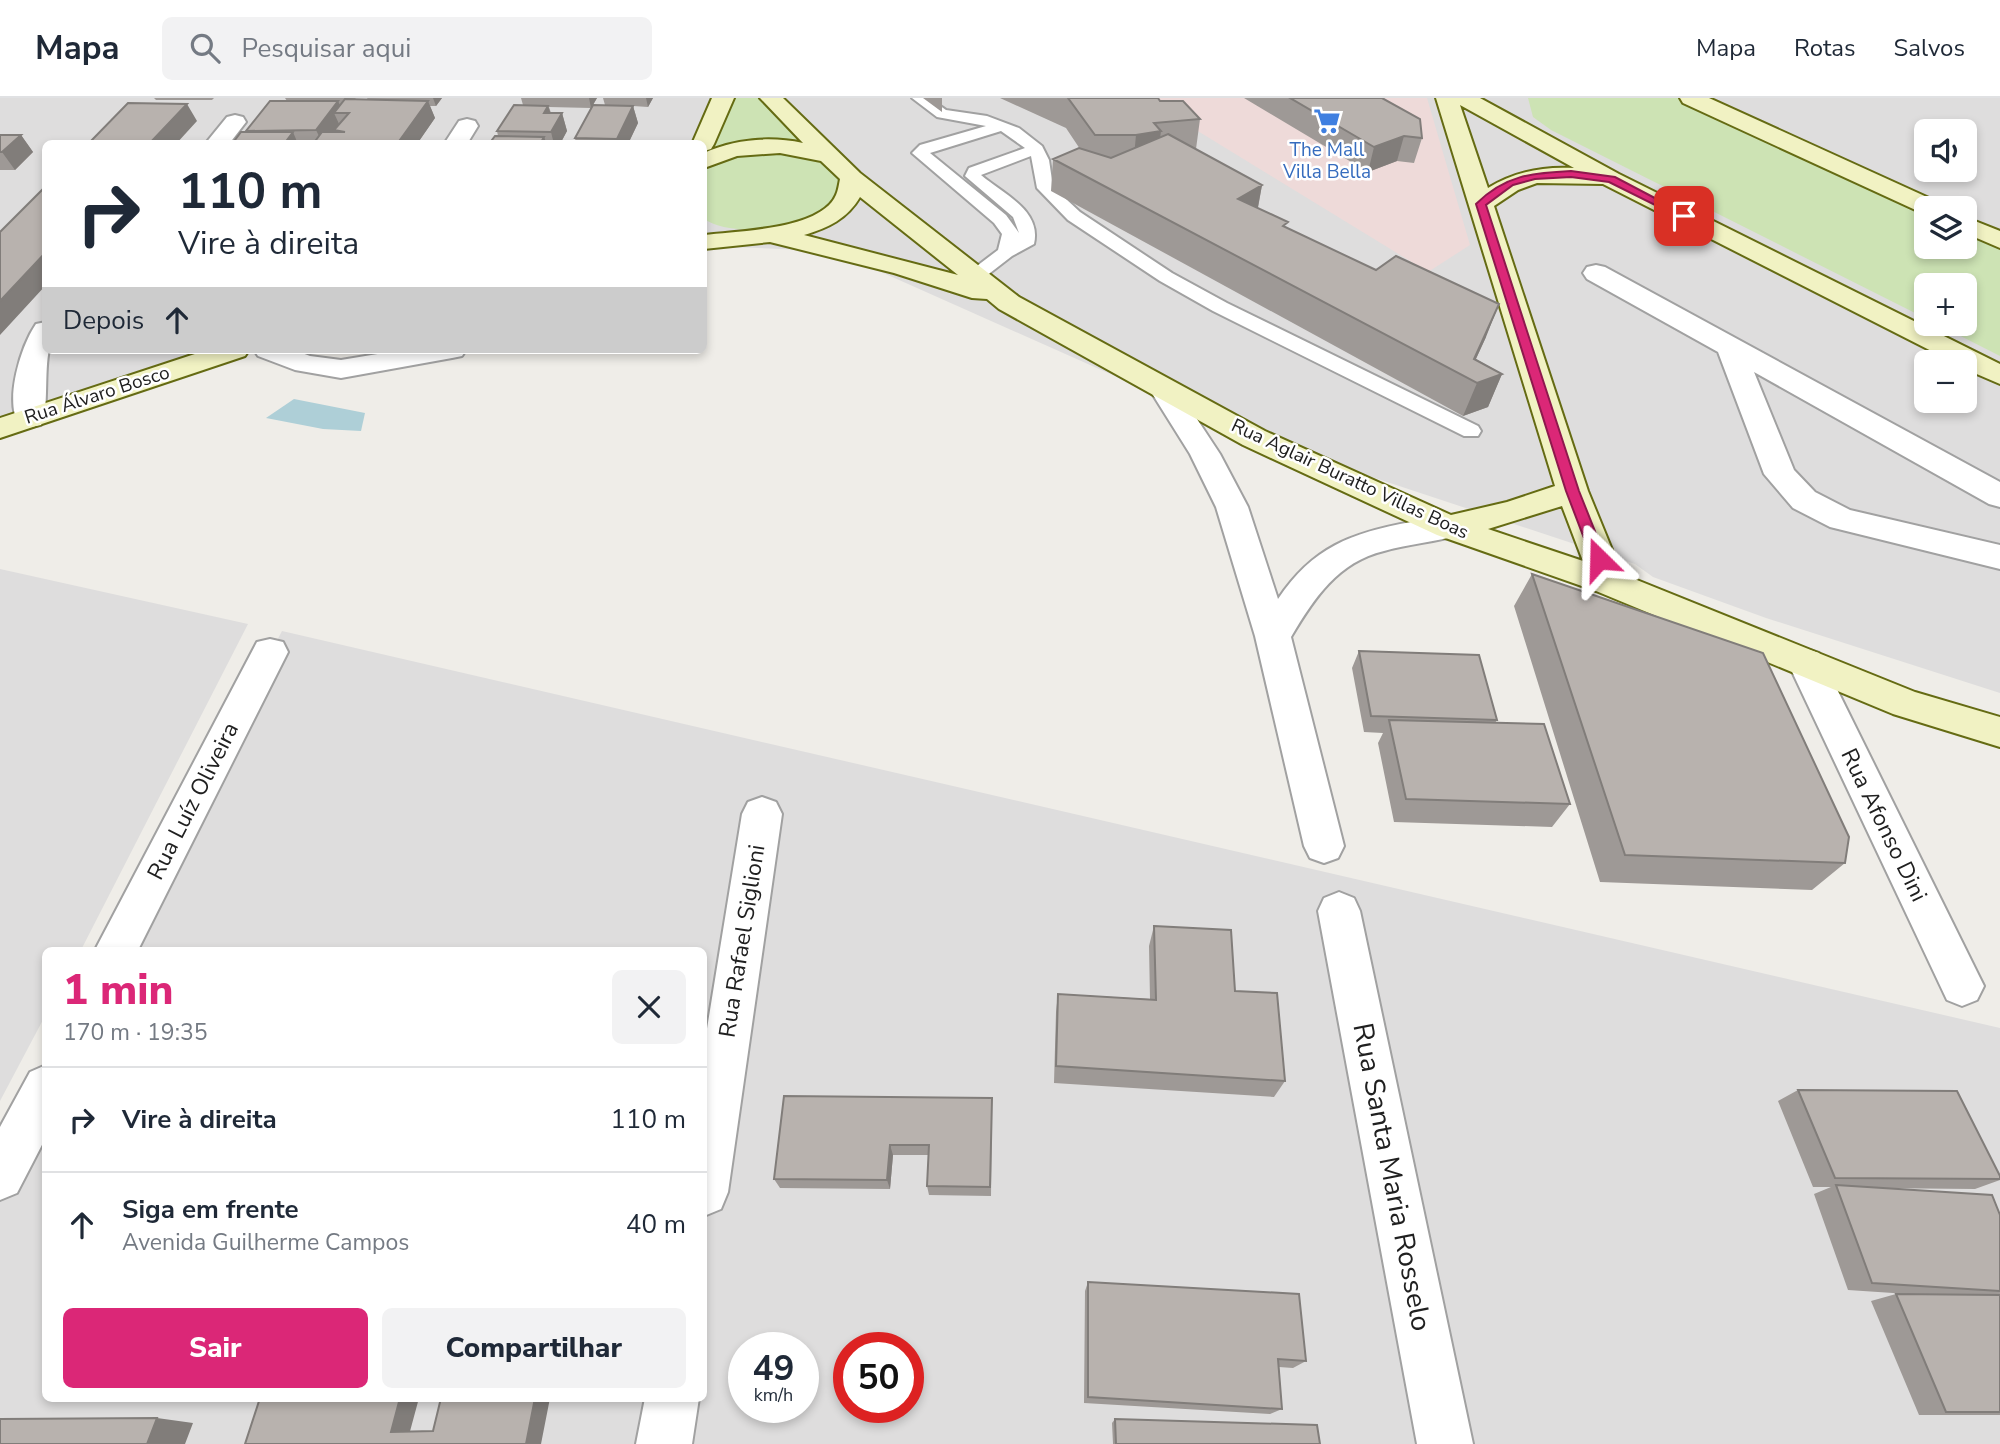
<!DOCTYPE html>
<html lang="pt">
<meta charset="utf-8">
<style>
body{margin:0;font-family:"Nunito Sans",sans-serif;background:#f2f2f3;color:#1f2937;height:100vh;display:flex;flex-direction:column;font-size:26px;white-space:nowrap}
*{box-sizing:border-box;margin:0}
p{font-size:23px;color:#747a83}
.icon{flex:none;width:38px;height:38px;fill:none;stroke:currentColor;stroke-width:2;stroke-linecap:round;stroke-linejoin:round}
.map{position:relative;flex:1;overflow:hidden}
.sheet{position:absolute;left:42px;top:849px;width:665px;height:455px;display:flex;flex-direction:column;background:#fff;border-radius:10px;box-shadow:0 4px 10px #0003}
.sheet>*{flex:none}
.guide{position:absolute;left:42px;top:42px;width:665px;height:214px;border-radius:10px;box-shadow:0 4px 10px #0003;background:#fff;color:#1f2937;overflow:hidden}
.buttons{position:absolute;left:1914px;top:21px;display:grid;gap:14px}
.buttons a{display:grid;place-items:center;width:63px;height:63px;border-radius:10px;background:#fff;box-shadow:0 4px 10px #0003;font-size:35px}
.speed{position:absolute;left:728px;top:1234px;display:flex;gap:14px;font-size:35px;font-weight:700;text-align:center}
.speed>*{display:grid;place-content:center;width:91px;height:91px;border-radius:50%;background:#fff;box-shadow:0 4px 10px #0003;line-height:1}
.speed small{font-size:18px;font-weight:400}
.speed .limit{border:10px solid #d22;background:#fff;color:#111}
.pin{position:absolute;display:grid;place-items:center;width:60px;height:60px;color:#fff;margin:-30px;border-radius:14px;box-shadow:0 4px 10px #0006}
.me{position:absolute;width:77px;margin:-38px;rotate:338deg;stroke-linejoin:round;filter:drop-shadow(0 0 5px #0008)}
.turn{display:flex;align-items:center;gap:24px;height:147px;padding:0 21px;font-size:32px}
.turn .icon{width:91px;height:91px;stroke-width:2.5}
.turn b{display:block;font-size:49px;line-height:60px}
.then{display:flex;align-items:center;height:66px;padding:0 21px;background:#0003;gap:14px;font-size:26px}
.round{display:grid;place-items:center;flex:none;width:74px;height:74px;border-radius:10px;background:#f2f2f3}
.headline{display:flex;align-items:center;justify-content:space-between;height:119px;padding:0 21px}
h1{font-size:42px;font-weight:800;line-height:52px;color:#db2777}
.button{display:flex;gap:14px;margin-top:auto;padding:14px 21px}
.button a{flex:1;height:80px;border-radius:10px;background:#db2777;color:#fff;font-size:28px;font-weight:800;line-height:80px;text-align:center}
.button a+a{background:#f2f2f3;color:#1f2937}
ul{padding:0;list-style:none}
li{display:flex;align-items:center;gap:21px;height:105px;padding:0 21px;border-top:2px solid #e0e1e3}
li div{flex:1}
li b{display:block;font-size:26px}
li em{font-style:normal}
header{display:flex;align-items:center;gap:42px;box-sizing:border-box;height:98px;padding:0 35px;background:#fff;border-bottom:2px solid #e0e1e3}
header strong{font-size:33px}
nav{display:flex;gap:38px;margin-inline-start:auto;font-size:24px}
.search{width:490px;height:63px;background:#f2f2f3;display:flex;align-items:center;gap:18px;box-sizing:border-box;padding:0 24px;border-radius:10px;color:#747a83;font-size:26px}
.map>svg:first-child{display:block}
.residential{fill:#dedddd;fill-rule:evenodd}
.commercial{fill:#eedad9}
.grass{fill:#cde3b4}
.water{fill:#aecfd7}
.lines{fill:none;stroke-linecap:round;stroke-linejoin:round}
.lane-casing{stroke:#a1a1a1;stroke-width:4}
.street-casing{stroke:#a1a1a1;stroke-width:4}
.secondary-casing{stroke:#656b13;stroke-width:4}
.lane{fill:#fff;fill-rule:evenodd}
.street{fill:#fff;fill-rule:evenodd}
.secondary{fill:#f1f2c3;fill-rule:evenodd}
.wall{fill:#9e9996}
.shaded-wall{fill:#817d7a}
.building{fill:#b8b2ae;stroke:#817d7a;stroke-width:2}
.route{fill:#db2777;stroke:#8e194d;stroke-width:2}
.labels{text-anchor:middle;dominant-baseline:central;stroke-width:5;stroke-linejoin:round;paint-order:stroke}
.far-shop-label{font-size:19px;fill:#366cbe;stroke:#fff}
.far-street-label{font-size:19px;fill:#202020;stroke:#fff}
.street-label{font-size:23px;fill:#202020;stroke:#fff}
.near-street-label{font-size:28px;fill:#202020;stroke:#fff}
</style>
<header>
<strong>Mapa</strong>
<div class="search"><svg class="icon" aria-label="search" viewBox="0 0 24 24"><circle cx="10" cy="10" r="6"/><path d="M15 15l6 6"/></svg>Pesquisar aqui</div>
<nav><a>Mapa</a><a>Rotas</a><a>Salvos</a></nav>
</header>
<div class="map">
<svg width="2000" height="1346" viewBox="0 0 2000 1346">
<rect width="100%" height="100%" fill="#efede8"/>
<!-- residential -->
<path class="residential" d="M0,0h2000v595l-234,-75 -113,-41 -18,-13 -381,-126 -420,-187 -130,-5v-102h-658v206h212l-258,80zM1927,33h38v39h-38zM1927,110h38v39h-38zM1927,187h38v39h-38zM1927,264h38v39h-38z
M0,471l248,55 -167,326h-35l-1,66 -45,85z
M282,533l1718,397v416h-2000v-272l45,-87 1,313h658v-448h-589zM744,1250h59v59h-59zM849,1250h59v59h-59z"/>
<!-- commercial -->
<path class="commercial" d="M1144,0h283l43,147 -42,27z"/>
<!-- grass -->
<path class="grass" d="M732,0h29l42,46 -98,12z
M1528,0h152l247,112v37h38v-19l35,16v112l-63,-32h28v-39h-38v34l-376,-189 -18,-13z
M783,53c13,3 31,5 42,12 65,39 -71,88 -121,56v-51l31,-13z"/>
<!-- water -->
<path class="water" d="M294,301l71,14 -4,18 -38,-2 -57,-11z"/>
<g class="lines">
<defs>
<path id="lane" d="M912,0h17l17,12 41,6 32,12 23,18 7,14 4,27 27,25 92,61 55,30 251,123 3,5 -3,5h-14l-251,-125 -53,-30 -92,-61 -31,-32 -6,-32 -50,19c22,19 61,35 53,69l-22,12 -31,24h-12l-3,-4 3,-4 29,-22 4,-16 -8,-11 -82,-70 8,-8 66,-19 -49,-9zM1001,33l24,17 -56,20 -4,8 48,41 6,16 -13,-18 -76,-62z"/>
<path id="street" d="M235,17l8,2 3,5 -17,22h-24l22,-27z
M467,21l8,2 3,5 -11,18h-23l15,-23z
M1596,167l9,2 395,215v25l-11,-3 -235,-132 40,98 21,22 35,18 150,35v24l-170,-42 -37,-19 -29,-34 -46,-122 -131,-73 -4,-6 4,-6z
M46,224v28h3c-5,20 0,62 -8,75l-11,2 -11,-2c-15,-25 2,-79 17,-101z
M254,252h40l16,6 31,4 61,-10h64l-4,6 -10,2 -111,20 -46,-8 -37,-14z
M1162,280l10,3 48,73 28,53 30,92c35,-52 73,-66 133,-77 17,-3 32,-8 48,-3l5,8 -5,8c-24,7 -50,9 -75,16 -46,11 -70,47 -93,86l53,209 -6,12 -14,5 -14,-5 -6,-12 -49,-210 -39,-129 -26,-53 -42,-67 4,-6z
M270,541l13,3 5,10 -150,298h-43l162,-308z
M1806,551l13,4 5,10 153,309 7,14 -7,14 -15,6 -15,-6 -159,-337 5,-10z
M762,699l14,5 6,12 -54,378 -7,17 -17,7v-169l38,-233 6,-12z
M1339,794l15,6 6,13 113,533h-56l-99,-533 6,-13z
M46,967v72l-29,56 -17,7v-73l30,-55z
M645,1300h54l-7,46h-56z"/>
<path id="secondary" d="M712,0h22l-20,46 -3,5 -7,2v-7h-12z
M760,0h23l77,75 159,124 246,134 186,84 56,-13 48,-16 -119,-388h44l139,76 381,190v20l-35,-15v-7h-12l-350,-178 -66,-1 -19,7 -24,16 94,285 34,83 293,118 85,25v30l-107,-33 -297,-123 -159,-56 -194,-90 -244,-136 -12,-10 -15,-1 -78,-25 -124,-31 -66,7v-14c32,-4 117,-5 132,-40 2,-4 3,-11 4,-16l-19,-18 -41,-8 -43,3 -33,12v-15c30,-14 66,-17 99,-10zM1460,7l114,63c-31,-2 -60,4 -86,20zM860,99l98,78 -154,-40c24,-7 43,-16 56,-38zM1562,408l21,55 -95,-32z
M1680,0h29l231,105 3,5h-16v6l-5,-1 -239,-110z
M1965,119l35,14v17l-35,-15z
M207,252h42l-4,6 -245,82v-20z"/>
</defs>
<!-- lane casing -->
<use href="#lane" class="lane-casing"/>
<!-- street casing -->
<use href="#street" class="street-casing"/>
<!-- secondary casing -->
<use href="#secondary" class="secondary-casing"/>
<!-- lane -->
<use href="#lane" class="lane"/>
<!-- street -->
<use href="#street" class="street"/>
<!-- secondary -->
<use href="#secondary" class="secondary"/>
</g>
<!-- wall -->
<path class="wall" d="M154,0h60l-2,2h-56z
M285,0h71l-1,1 13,1 -1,-2h75l-6,8h-6l5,12 -18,26h-185l15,-12 -1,-1 41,-30z
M521,0h76l-4,7h12l-2,-7h50l-5,9 -15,-1 5,17 -10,21h-52l-1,-6 16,-30 -42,-1 2,6h11l5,18 -7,13h-71l9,-8 -1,-5 26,-26z
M923,0h19v14z
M1000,0h158l2,3 40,18 -4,30 66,36 -4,23 29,20 199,109 -10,22 26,15 -14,33 -25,9 -412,-225 2,-32 27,-10 -14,-21z
M1244,0h138l40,40 -8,25 -17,-2 -29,11z
M0,37h21l12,17 -18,18h-15z
M1532,476l313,289 -33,27 -212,-8 -86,-276z
M1359,553l138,69 -2,3 75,81 -18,23 -158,-5 -16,-79 5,-10 -19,-1 -12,-64z
M1154,828l81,65 50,90 -11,16 -220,-14 2,-71 2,-18 92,5 -1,-53z
M1798,992l202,86v4l-25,9 -105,-1 130,27v200h-81l-48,-114 25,-7 27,1 -75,-5 -34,-96 17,-7h-18l-35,-86z
M992,1011l-1,87 -62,-1 -2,-9 2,-31h-36l-3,34 -110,-1 -6,-9z
M1088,1184l218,79 -13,7 -14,-1 3,42 -12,5 -186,-11 1,-112z
M1115,1321l205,25h-207l-1,-21z"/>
<!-- shaded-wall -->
<path class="shaded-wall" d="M433,0h9l-6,8z
M589,0h8l-6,10z
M646,0h7l-5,9z
M338,3l6,12h-10l6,13 -6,4 1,3 -12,11 -7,-14z
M428,3l7,17 -18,26h-20z
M187,6l10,17 -21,23h-27z
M548,8l6,17 -10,-10z
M633,8l5,17 -10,21h-9l-2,-5z
M562,15l5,18 -7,13h-6l-3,-12z
M1161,33l-4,32 -24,4 3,-32z
M293,34l5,12h-14z
M21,37l12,17 -18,18 -13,-18z
M1404,38l-7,25 -29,11 6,-25z
M544,39l3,7h-7z
M1262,87l-6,32 -18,-18z
M46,154v33l-46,50v-34z
M1499,206l-13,33 -19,41 7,-19z
M1502,276l-14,33 -25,9 14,-33z
M890,1047l3,10 -3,34 -3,-9z
M400,1300h19l-10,37 -18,-3z
M535,1300h15l-9,46h-15z
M157,1320l36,5 -8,21h-38z"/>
<!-- building -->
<path class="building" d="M1068,0h90l2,3h23l17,18 -46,4 7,8 -25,4h-41z
M1290,0h92l38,21 2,19 -18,-2 -30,11z
M345,1l83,2 -31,43h-84l9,-12h23l-11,-2 15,-17h-15z
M270,3h68l-22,29 -70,1z
M128,5l59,1 -38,40h-61z
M514,7l34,1 -4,7h18l-11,19 -54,-1z
M593,7l40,1 -16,33 -42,-1z
M241,34h52l-9,12h-52z
M1168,36l94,51 -24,14 50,23 -5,4 93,44 20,-14 103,48 -25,55 28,15 -25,9 -424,-224 26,-11 32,10z
M0,37h21l-19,17h-2z
M495,38l49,1 -4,7h-51z
M46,88v66l-46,49v-69z
M1532,476l231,79 86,184 -4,26 -220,-8z
M1359,553l120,4 18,65 -126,-4z
M1389,622l155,4 26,80 -164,-5z
M1154,828l77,4 4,61 42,2 8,88 -229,-15 2,-72 98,6z
M1798,992l159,1 43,85v3l-165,-1z
M784,998l208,2 -2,89 -63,-1 2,-41h-39l-3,35 -113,-1z
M1836,1087l156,10 8,20v76l-128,-8z
M1088,1184l211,12 7,67 -28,-2 4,50 -194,-12z
M1896,1196l104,1v117h-54z
M260,1300h140l-9,34 42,-1 8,-33h94l-9,46h-281z
M157,1320l-10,26h-147v-25z
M1115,1321l202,6 3,19h-204z"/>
<!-- route -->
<path class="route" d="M1571,73l44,6 74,39 -8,2 -72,-36 -38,-5 -36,2 -22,6 -27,20 93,286 27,68 -7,5 -7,-5 -26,-68 -90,-287c29,-29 56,-31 95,-33z"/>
<!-- icons -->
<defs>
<symbol id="supermarket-bare" viewBox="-9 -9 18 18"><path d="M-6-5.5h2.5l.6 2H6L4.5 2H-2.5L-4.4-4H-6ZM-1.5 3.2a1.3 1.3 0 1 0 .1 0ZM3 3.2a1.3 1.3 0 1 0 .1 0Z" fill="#3f7fe0" stroke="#fff" stroke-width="2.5" paint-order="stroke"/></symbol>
</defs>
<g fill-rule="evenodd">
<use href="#supermarket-bare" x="1308" y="4" width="38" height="38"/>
</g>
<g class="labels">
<!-- far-shop labels -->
<g class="far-shop-label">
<text x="1327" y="52">The Mall<tspan x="1327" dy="22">Villa Bella</tspan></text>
</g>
<!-- far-street labels -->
<g class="far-street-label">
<text transform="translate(97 297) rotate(-18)">Rua Álvaro Bosco</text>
<text transform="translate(1350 381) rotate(25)">Rua Aglair Buratto Villas Boas</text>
</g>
<!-- street labels -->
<g class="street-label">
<text transform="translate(193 703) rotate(-63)">Rua Luíz Oliveira</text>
<text transform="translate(1884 727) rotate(64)">Rua Afonso Dini</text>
<text transform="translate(742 843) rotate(-81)">Rua Rafael Siglioni</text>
</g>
<!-- near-street labels -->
<g class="near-street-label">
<text transform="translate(1392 1079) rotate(79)">Rua Santa Maria Rosselo</text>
</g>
</g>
</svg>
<div class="buttons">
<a><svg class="icon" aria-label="sound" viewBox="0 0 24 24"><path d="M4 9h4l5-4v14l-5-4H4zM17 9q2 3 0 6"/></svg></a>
<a><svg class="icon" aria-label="layers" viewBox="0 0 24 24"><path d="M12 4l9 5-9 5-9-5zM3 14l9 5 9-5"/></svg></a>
<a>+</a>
<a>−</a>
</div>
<div class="speed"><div>49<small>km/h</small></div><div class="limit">50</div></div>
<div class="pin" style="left:1684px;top:118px;background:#d93025"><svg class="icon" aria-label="arrive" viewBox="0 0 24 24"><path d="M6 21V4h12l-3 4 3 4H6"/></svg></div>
<svg class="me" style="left:1599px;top:461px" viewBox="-20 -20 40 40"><path d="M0-17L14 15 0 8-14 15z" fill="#db2777" stroke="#fff" stroke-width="4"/></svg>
<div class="guide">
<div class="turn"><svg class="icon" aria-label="right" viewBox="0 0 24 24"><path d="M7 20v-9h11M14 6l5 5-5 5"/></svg><div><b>110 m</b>Vire à direita</div></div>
<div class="then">Depois<svg class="icon" aria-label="ahead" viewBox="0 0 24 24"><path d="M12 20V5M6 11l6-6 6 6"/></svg></div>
</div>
<section class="sheet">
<div class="headline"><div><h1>1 min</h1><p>170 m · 19:35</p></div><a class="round"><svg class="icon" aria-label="close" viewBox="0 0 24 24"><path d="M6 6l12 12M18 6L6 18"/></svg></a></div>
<ul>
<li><svg class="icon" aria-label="right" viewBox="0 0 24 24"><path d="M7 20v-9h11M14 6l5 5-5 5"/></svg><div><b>Vire à direita</b></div><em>110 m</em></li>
<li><svg class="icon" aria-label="ahead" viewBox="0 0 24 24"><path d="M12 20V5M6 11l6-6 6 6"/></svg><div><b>Siga em frente</b><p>Avenida Guilherme Campos</p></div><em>40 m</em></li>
</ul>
<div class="button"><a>Sair</a><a>Compartilhar</a></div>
</section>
</div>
